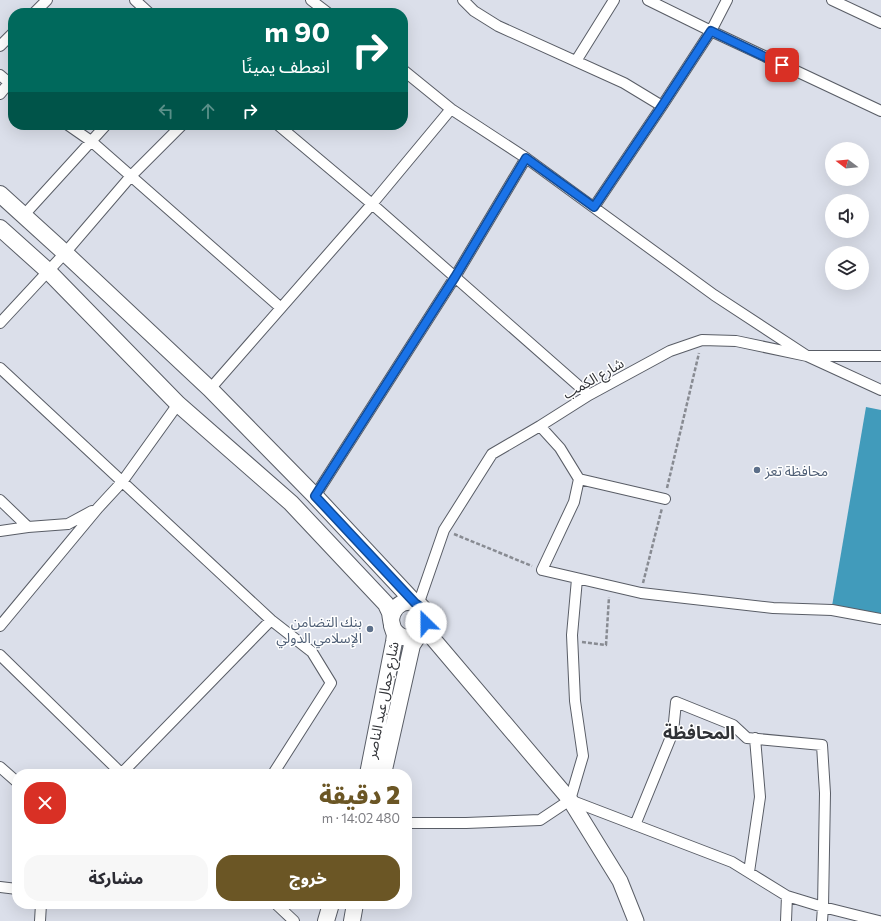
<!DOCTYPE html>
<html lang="ar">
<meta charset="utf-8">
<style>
body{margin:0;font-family:Commissioner,"Noto Sans Arabic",sans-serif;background:#f7f7f7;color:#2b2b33;direction:rtl;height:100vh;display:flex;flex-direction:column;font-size:15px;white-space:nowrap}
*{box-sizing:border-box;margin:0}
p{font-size:13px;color:#7c7c81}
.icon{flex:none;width:22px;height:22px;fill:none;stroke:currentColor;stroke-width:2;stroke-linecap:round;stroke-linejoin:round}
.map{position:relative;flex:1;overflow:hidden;direction:ltr}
.details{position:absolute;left:12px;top:769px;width:400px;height:140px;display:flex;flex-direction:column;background:#fff;border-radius:16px;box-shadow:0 4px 16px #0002;direction:rtl}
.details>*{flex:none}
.top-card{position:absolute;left:8px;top:8px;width:400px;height:122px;border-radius:16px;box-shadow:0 4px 16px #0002;direction:rtl;background:#00695c;color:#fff;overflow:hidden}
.needle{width:26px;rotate:286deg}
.tools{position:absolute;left:825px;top:142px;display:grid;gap:8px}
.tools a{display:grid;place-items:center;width:44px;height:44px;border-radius:50%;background:#fff;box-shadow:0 4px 16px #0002;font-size:20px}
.pin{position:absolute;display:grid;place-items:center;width:34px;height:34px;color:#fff;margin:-17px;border-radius:8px;box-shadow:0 2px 6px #0006}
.me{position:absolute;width:44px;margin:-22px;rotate:337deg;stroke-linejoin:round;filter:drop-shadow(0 0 3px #0008)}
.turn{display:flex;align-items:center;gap:14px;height:84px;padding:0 12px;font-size:18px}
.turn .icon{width:52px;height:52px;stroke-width:2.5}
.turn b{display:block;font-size:28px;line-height:34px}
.lanes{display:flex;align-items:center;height:38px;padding:0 12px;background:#0003;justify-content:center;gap:20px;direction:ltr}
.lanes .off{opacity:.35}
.round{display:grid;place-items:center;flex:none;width:42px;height:42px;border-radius:16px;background:#f7f7f7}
.overview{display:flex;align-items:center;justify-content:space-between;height:68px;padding:0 12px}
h1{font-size:24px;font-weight:800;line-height:30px;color:#6b5625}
.primary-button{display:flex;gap:8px;margin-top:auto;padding:8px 12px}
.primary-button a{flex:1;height:46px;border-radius:16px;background:#6b5625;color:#fff;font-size:16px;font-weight:800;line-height:46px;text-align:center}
.primary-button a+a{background:#f7f7f7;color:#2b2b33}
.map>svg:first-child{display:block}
.water{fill:#419bbb}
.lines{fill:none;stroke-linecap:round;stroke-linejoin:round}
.street-casing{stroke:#595d66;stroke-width:12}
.secondary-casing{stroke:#595d66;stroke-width:17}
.primary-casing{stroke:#595d66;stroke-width:18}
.path{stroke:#888b92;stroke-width:2.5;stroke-dasharray:4 2;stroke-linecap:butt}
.street{stroke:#fff;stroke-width:10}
.secondary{stroke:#fff;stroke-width:15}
.primary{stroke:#fff;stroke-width:16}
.route-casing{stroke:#114b97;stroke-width:10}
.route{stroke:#1a73e8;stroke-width:7}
.service-dot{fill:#5c6f8a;stroke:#fff;stroke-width:1.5}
.labels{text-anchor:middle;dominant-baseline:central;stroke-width:3;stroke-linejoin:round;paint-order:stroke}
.street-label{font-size:14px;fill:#303236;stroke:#fff}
.service-label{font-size:14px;fill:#4e5e75;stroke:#fff;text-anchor:start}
.district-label{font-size:18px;font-weight:bold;fill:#303236;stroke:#fff}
</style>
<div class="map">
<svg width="881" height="921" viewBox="0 0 881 921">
<rect width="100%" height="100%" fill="#dbdfea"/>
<!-- water -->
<path class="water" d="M866,407l15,3v204l-49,-8z"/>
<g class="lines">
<defs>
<path id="street" d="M135,0l14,13
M311,0l17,13
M463,0l11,11 24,15 126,57 38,23
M648,0l63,31 170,80
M832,0l49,23
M34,13l13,-13
M0,46l13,-13
M576,61l38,-61
M403,70l48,39 75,49 188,137 93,61 74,34
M0,75l13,11
M0,94l9,-11
M68,125l23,16 190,167
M278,125l94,79 217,191
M594,207l68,-101 49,-75 16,-31
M24,215l82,-90
M0,323l65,-70 66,-77 51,-51
M0,368l271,252 41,32 19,31 -58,91
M210,389l162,-185 79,-95
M540,426l20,22 19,31 -5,23 -32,68 99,23 132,15 59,2 49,9
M579,479l86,20
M315,496l140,-219 71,-119
M0,500l28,27
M0,531l28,-4 40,-3 24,-13
M418,605l26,-75 48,-76 48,-28 49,-31 81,-44 32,-11 34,1 71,15h74
M0,626l98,-118 24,-26 56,-78
M0,655l122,119
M0,767l17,15
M121,774l150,-154
M570,800l162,62 55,34 36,11 56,14
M407,823h59l74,-3 30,-20 13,-44 -8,-55 -3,-66 5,-56
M635,825l38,-93 3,-30 57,23 14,13 75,7 3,48 -2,114 -1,14
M749,872l11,-75 -5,-59
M0,887l17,2
M276,904l18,17
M40,921l1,-17
M786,921l1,-25"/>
<path id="secondary" d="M424,628l146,172 50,81 16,40"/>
<path id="primary" d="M0,194l65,59 145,136 105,107 100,107
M0,228l48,43 130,133 113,99 95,101c1,3 3,6 4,9 1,5 1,12 4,17 10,15 33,6 32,-12 -1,-21 -32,-23 -35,2
M368,774l26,-132 1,-7 -3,-9
M383,774l29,-129 8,-12
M326,921l5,-17
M352,921l3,-17"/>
</defs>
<!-- street casing -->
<use href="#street" class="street-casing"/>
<!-- secondary casing -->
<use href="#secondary" class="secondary-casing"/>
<!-- primary casing -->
<use href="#primary" class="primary-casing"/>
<!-- path -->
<path class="path" d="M667,488l32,-135
M454,534l78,32
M643,583l19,-75
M582,642l24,3 3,-48"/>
<!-- street -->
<use href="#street" class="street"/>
<!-- secondary -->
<use href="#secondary" class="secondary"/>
<!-- primary -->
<use href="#primary" class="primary"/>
</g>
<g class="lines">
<defs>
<path id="route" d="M426,623c0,-10 -3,-15 -11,-20l-100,-107 140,-219 71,-119 68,49 68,-101 49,-75 71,34"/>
</defs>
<!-- route casing -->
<use href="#route" class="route-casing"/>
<!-- route -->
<use href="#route" class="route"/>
</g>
<!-- markers -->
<g class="service-dot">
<circle cx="757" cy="470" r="4"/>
<circle cx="370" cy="629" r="4"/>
</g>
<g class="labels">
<!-- street labels -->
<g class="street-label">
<text transform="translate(593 378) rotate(-30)">شارع الكمب</text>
<text transform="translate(382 700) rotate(-79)">شارع جمال عبد الناصر</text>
</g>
<!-- service labels -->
<g class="service-label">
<text x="765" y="470">محافظة تعز</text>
<text x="362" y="621" text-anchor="end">بنك التضامن<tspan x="362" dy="16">الإسلامي الدولي</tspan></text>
</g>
<!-- district labels -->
<g class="district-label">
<text x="699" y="732">المحافظة</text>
</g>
</g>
</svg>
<div class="tools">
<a><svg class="needle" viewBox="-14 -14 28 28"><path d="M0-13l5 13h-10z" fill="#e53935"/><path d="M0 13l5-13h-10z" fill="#7c7c81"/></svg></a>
<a><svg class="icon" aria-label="sound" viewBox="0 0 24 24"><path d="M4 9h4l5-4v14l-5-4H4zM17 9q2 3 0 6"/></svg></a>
<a><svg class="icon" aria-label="layers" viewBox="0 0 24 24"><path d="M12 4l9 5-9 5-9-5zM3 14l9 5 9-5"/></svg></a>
</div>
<div class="pin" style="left:782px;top:65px;background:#d93025"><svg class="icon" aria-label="arrive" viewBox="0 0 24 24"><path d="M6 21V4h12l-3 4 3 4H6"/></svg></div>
<svg class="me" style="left:426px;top:623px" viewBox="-20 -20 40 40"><circle r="19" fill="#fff"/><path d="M0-13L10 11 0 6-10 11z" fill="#1a73e8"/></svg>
<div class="top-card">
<div class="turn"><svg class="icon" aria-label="right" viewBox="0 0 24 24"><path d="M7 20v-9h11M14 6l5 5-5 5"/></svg><div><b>90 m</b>انعطف يمينًا</div></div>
<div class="lanes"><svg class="icon off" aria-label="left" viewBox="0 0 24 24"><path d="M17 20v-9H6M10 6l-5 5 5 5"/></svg><svg class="icon off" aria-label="ahead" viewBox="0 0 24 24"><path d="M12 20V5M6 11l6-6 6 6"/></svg><svg class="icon" aria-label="right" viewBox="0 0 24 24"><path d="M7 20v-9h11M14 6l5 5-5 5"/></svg></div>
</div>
<section class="details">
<div class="overview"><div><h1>2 دقيقة</h1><p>480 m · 14:02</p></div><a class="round" style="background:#d93025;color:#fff"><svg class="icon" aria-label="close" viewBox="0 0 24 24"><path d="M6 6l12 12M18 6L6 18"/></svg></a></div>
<div class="primary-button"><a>خروج</a><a>مشاركة</a></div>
</section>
</div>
